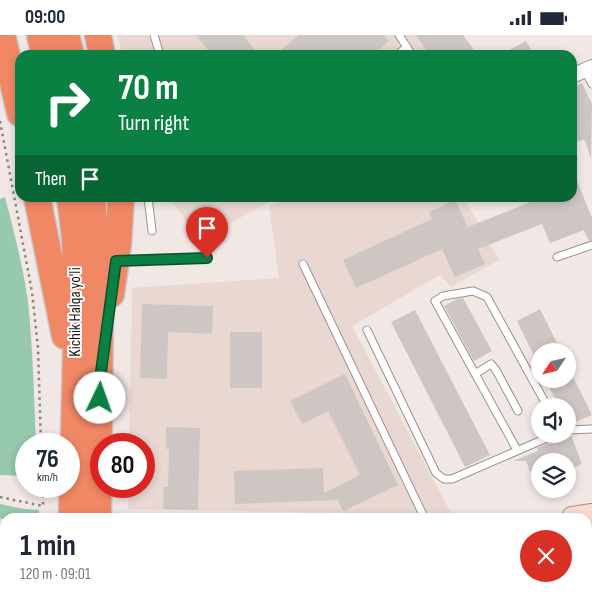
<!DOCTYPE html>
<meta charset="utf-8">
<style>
body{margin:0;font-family:"Sofia Sans Condensed",sans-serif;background:#f2f2f3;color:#1f2937;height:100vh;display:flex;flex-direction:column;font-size:19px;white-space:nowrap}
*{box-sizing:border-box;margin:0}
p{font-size:16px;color:#747a83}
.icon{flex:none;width:28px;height:28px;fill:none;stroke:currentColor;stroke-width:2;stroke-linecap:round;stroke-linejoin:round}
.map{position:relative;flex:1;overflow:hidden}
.side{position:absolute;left:0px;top:478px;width:592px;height:96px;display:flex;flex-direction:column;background:#fff;border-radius:15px 15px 0 0;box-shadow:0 2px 8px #0003}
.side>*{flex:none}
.hud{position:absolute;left:15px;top:15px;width:562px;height:152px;border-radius:15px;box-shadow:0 2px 8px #0003;background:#0b8043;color:#fff;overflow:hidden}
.needle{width:32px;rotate:235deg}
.controls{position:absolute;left:531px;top:308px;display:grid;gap:10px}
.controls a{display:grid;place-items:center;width:45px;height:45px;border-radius:50%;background:#fff;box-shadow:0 2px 8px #0003;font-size:25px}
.speed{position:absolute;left:15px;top:398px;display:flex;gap:10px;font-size:25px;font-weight:700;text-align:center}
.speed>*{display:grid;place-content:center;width:65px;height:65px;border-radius:50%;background:#fff;box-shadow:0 2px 8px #0003;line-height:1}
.speed small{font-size:12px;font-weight:400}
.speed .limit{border:8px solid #d22;background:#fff;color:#111}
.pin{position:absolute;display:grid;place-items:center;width:42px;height:42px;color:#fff;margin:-51px -21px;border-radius:50% 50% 50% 0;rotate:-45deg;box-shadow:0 0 5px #0007}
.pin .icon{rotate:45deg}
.me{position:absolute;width:55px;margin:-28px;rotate:3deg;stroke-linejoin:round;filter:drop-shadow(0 0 4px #0008)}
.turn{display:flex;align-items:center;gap:18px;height:105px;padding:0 20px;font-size:22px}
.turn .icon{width:65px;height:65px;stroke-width:2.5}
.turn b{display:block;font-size:35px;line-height:42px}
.then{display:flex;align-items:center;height:48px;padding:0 20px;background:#0003;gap:10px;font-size:19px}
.round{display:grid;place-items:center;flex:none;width:52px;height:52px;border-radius:26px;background:#f2f2f3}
.headline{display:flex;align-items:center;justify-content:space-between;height:85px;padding:0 20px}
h1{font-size:30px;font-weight:700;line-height:38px}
.status{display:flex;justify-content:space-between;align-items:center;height:35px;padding:0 25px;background:#fff;direction:ltr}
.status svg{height:14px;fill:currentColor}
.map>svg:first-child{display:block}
.built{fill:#e9d8d2}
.green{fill:#96c9ad}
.building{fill:#cec6c3}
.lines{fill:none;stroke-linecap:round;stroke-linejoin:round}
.lane-casing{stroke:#9a918f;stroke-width:9}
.street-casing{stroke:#9a918f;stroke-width:16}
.secondary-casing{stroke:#9a918f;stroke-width:22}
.highway-casing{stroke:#c8c7c7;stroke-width:29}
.path{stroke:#8a8381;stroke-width:2.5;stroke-dasharray:2.5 4;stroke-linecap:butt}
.lane{stroke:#fff;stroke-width:7}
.street{stroke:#fff;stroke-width:14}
.secondary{stroke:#fbdbd1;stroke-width:20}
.highway{stroke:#f18865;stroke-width:26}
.route-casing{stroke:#07532c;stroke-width:12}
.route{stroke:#0b8043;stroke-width:9}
.labels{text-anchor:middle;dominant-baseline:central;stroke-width:4;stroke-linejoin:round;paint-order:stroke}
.street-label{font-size:16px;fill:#1a1716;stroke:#fff}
</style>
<div class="status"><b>09:00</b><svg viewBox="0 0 49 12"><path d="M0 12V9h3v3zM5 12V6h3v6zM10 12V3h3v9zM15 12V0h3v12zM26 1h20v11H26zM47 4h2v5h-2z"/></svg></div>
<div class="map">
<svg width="592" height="573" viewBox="0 0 592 573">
<rect width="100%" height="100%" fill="#f1e7e4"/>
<!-- built -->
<path class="built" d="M117,0h299l13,20h-306z
M444,162l1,3 9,-2h10l35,62 -48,27 -11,-12 -88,51 100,189 -324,-6v-23h16v-42h-15l3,-156 147,-10 -10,-72 16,-8z
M169,163h108l-77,41z"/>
<!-- green -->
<path class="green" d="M5,162c9,35 18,69 23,105 5,47 6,94 8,142h-10v32l-26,-1v-276z
M0,469l24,5 15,1 -1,7h-33v3l-5,-2z
M592,537v36h-46l-1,-4h43v-31z"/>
<!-- building -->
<path class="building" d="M196,0h47l16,20h-47z
M299,0h85l5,6 -17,14h-97z
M416,0h47l15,20h-49z
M526,6l8,14h-34z
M582,48l10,21 -1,54 -7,-19 -12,5v-56z
M573,136l19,47v22l-3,1 -5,-11 -34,13 -8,-19 -64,25 7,15 -30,13 -13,-28 -86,39 -13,-28 89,-41 -3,-7 26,-12 13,27 65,-26 -1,-4h40z
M463,263l29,53 -18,10 -30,-55 13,-7z
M142,269l71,2 -1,28 -44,-2 -1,47 -27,-1z
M540,274l21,42h-21v17l-23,-47z
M415,275l75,145 -25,12 -74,-145z
M230,297h32v56h-32z
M345,339l53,111 -55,26 -5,-11 -103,4 -1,-33 89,-3 1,25 36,-18 -32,-64 -26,13 -12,-23z
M545,344h29l18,36 -24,10v-19h-9z
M166,392l34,1 -2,82 -35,-1 1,-22h4l1,-38h-3z
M569,400h2l11,29 -14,6v-9h-28v14l-7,-5 -3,2 -4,-11h-13l25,-10 -1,-3z"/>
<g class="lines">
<defs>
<path id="lane" d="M154,0l6,20
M407,12l5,8
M397,20l10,-8 -8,-12
M585,35l7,14
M148,162l4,34
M557,222l35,-12
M121,226l86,-3
M303,229l121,253
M367,295l69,143 8,6h8l104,-45
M475,339l16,-10 5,6 22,41
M568,395l24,-1
M517,415l-82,-149 8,-5 30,-5 14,6 60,109
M0,495l5,1
M0,516l5,2
M538,569v4"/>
<path id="street" d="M572,41l20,-9
M274,573v-4"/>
<path id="secondary" d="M572,482l20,-3
M588,503l4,-1"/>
<path id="highway" d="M2,0l18,78
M40,0l5,20
M66,0l5,20
M98,0l4,20
M37,162l28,139
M70,162l5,41 2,74 -5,205
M92,162l8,111 -2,209
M111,259l7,-50 3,-47
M69,573v-4
M96,573v-4"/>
</defs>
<!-- lane casing -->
<use href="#lane" class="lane-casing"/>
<!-- street casing -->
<use href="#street" class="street-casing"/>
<!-- secondary casing -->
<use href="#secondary" class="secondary-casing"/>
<!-- highway casing -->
<use href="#highway" class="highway-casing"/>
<!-- path -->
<path class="path" d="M0,86l32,171 6,56 3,96
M0,462l43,9v-20
M588,530l4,-1
M0,532l5,2
M43,569l1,4"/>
<!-- lane -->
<use href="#lane" class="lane"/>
<!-- street -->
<use href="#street" class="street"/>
<!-- secondary -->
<use href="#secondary" class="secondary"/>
<!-- highway -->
<use href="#highway" class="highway"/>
</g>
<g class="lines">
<defs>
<path id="route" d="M100,363v-19l16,-118 91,-3"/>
</defs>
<!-- route casing -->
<use href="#route" class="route-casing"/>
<!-- route -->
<use href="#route" class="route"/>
</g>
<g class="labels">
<!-- street labels -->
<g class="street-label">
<text transform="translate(75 277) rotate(-90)">Kichik Halqa yo'li</text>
</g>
</g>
</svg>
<div class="controls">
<a><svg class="needle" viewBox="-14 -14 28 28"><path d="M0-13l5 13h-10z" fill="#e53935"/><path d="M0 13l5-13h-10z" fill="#747a83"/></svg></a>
<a><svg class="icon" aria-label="sound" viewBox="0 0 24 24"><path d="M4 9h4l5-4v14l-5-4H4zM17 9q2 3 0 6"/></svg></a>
<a><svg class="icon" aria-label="layers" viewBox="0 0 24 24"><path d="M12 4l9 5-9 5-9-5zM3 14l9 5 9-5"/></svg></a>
</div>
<div class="speed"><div>76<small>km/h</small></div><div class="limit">80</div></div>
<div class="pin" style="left:207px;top:223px;background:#d93025"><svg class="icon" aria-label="arrive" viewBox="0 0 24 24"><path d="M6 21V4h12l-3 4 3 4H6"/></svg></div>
<svg class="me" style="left:100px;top:363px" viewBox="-20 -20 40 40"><circle r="19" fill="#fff"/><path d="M0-13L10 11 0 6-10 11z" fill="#0b8043"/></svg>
<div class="hud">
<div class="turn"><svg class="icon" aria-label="right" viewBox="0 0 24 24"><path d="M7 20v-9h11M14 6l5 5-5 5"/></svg><div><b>70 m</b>Turn right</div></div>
<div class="then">Then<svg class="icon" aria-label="arrive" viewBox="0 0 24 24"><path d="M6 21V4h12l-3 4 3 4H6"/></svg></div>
</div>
<section class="side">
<div class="headline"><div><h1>1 min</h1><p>120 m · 09:01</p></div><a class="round" style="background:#d93025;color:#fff"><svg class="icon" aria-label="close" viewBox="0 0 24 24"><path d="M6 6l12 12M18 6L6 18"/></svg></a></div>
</section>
</div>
